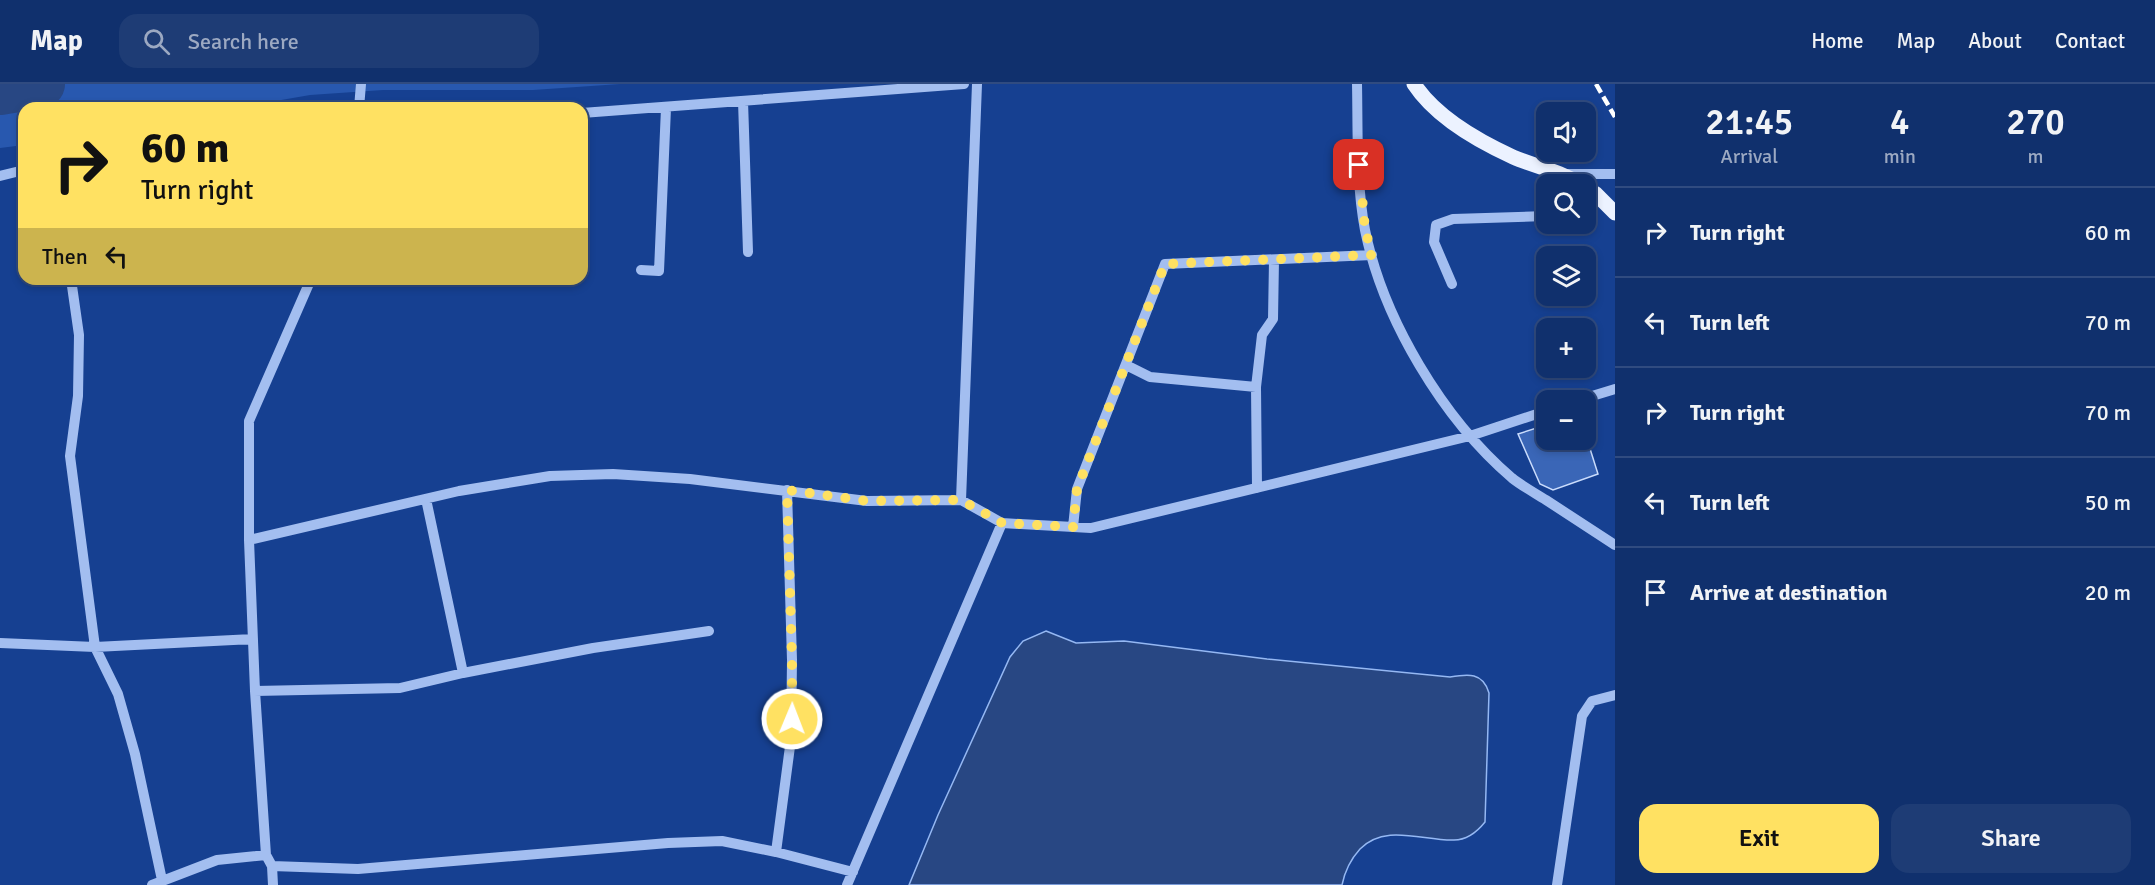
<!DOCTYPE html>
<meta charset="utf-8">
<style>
body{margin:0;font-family:Signika,sans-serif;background:#1e3c75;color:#f1f3f6;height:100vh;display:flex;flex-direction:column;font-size:22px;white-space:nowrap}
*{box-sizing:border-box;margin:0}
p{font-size:20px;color:#9ca9c2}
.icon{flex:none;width:33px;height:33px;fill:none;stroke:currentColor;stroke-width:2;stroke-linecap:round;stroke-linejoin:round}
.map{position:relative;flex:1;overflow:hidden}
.panel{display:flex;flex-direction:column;background:#10306d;width:540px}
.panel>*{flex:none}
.hud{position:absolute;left:18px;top:18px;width:570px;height:183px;border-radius:18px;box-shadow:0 3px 9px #0003,0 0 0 2px #304b80;background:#ffe162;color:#111;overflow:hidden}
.controls{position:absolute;left:1536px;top:18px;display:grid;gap:12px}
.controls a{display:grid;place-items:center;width:60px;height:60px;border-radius:12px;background:#10306d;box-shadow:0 3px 9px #0003,0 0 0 2px #304b80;font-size:30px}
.pin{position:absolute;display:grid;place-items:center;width:51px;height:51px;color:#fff;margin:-26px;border-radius:12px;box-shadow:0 3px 9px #0006}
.me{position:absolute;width:66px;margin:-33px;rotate:1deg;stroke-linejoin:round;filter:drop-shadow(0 0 4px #0008)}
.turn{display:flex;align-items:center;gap:21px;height:126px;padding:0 24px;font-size:27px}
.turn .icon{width:78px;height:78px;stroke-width:2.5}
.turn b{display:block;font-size:42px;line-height:51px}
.then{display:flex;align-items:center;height:57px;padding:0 24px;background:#0003;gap:12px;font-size:22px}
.eta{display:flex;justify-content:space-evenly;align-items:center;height:102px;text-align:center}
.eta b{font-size:36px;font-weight:600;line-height:42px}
.button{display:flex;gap:12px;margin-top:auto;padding:12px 24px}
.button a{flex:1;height:69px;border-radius:18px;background:#ffe162;color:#111;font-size:24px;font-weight:600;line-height:69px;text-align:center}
.button a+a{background:#1e3c75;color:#f1f3f6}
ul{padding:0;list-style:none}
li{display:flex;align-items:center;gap:18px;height:90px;padding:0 24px;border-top:2px solid #304b80}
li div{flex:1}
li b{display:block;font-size:22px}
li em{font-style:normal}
header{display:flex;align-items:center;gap:36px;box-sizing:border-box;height:84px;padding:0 30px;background:#10306d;border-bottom:2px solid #304b80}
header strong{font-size:28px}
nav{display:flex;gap:33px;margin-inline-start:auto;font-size:21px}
.search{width:420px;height:54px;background:#1e3c75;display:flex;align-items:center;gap:15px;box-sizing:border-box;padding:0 21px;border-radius:18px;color:#9ca9c2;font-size:22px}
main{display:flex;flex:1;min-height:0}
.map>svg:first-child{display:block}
.green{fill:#2858af}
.water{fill:#284783;stroke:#95b8f3;stroke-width:1.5}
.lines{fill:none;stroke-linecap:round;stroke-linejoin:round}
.river{stroke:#284783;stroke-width:48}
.building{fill:#3a66b7;stroke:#cadcfc;stroke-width:1.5}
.minor{stroke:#a3bef0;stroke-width:10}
.major{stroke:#ecf2ff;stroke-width:15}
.rail{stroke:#fff;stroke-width:4.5;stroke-dasharray:10 4.5;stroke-linecap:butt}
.route{stroke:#ffe162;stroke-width:10;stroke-dasharray:0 18}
</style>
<header>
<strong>Map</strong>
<div class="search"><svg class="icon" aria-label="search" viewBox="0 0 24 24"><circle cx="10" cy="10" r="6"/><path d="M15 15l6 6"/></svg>Search here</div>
<nav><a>Home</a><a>Map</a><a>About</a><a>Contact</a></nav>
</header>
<main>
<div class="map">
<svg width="1615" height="801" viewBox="0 0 1615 801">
<rect width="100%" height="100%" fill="#164091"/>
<!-- green -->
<path class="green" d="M0,0h620l-87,6h-150l-73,5 -75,13h-211v37l-24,3z"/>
<!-- water -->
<path class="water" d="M1046,547l30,12 48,-2 143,18 183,18c18,-3 33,-5 39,16l-4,129c-8,10 -18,18 -31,18 -31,1 -69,-17 -94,9 -10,11 -15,21 -18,36h-433l29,-70 72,-158 13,-16z"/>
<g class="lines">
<!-- river -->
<path class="river" d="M0,7l41,-7"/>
</g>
<!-- building -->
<path class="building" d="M1546,341v15h40v-4l12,38 -45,16 -13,-6 -22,-50z"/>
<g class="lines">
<!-- minor -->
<path class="minor" d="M1357,0c1,47 -1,99 8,146 18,89 78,189 147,248 10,8 23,15 34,22 23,15 46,30 69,45
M743,17l5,151
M359,24l2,-24
M582,29l382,-29
M1565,90h50
M0,92l24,-6
M1586,119l10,-9
M641,186l18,1 7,-163
M71,195l8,56 -1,61 -8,60 25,191 23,47 17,60 27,126
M1452,200l-18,-42 2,-17 17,-6 93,-3
M1126,281l24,12 106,10
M1579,316l36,-11
M1257,404l-1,-101 6,-52 11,-16 1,-59
M426,415l37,174
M961,416l16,-416
M1073,443l4,-38 88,-225 207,-9
M249,456l210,-49 91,-15 63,-2 77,5 177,22 94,-1 41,23 89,5 379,-92 76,-25
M0,559l95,4 158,-8
M255,607l145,-3 63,-15 130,-25 116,-17
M776,768l15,-113 1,-79 -5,-170
M272,782l86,3 310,-26 54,-2 54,11 77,20
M152,801l65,-25 49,-5
M273,801l-1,-19 -6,-11 -11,-164 -6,-151v-119l62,-142
M847,801l155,-362
M1557,801l25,-169 10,-15 23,-6"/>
<!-- major -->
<path class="major" d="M1414,0c21,32 64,57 99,73 23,10 45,13 67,27
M1586,104l10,6 19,19"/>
<!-- rail -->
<path class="rail" d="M1596,0l19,33"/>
</g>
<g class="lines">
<!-- route -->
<path class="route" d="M792,635v-59l-5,-170 80,11 94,-1 41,23 71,4 4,-38 88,-225 207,-9 -7,-26 -6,-64"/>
</g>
</svg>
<div class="controls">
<a><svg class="icon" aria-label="sound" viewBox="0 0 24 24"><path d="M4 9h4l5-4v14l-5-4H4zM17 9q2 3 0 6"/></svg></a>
<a><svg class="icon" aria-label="search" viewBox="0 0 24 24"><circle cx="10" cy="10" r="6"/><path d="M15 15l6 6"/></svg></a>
<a><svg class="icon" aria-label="layers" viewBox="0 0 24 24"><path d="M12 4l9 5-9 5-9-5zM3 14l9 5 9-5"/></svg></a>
<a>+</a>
<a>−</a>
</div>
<div class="pin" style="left:1359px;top:81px;background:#d93025"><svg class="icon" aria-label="arrive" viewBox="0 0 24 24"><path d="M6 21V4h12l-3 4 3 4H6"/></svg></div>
<svg class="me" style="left:792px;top:635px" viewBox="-20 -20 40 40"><circle r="17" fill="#ffe162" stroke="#fff" stroke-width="3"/><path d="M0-11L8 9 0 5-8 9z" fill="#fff"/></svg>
<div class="hud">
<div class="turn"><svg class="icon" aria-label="right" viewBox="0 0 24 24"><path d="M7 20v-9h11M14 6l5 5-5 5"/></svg><div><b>60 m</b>Turn right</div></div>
<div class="then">Then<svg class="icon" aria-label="left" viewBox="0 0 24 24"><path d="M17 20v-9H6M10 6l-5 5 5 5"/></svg></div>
</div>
</div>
<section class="panel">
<div class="eta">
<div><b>21:45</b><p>Arrival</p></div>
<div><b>4</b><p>min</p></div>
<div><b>270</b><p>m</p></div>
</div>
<ul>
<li><svg class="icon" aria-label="right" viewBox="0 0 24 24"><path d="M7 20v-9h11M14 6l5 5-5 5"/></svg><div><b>Turn right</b></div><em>60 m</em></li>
<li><svg class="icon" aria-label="left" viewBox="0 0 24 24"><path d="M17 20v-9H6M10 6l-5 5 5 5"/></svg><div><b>Turn left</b></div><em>70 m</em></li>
<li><svg class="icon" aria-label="right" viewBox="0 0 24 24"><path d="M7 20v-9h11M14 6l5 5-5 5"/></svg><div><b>Turn right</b></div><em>70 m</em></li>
<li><svg class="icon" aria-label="left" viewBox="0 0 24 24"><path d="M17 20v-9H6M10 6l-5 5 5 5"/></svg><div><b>Turn left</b></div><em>50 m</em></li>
<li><svg class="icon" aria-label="arrive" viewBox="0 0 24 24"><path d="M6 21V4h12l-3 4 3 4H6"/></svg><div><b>Arrive at destination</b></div><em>20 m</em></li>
</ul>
<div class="button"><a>Exit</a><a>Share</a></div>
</section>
</main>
